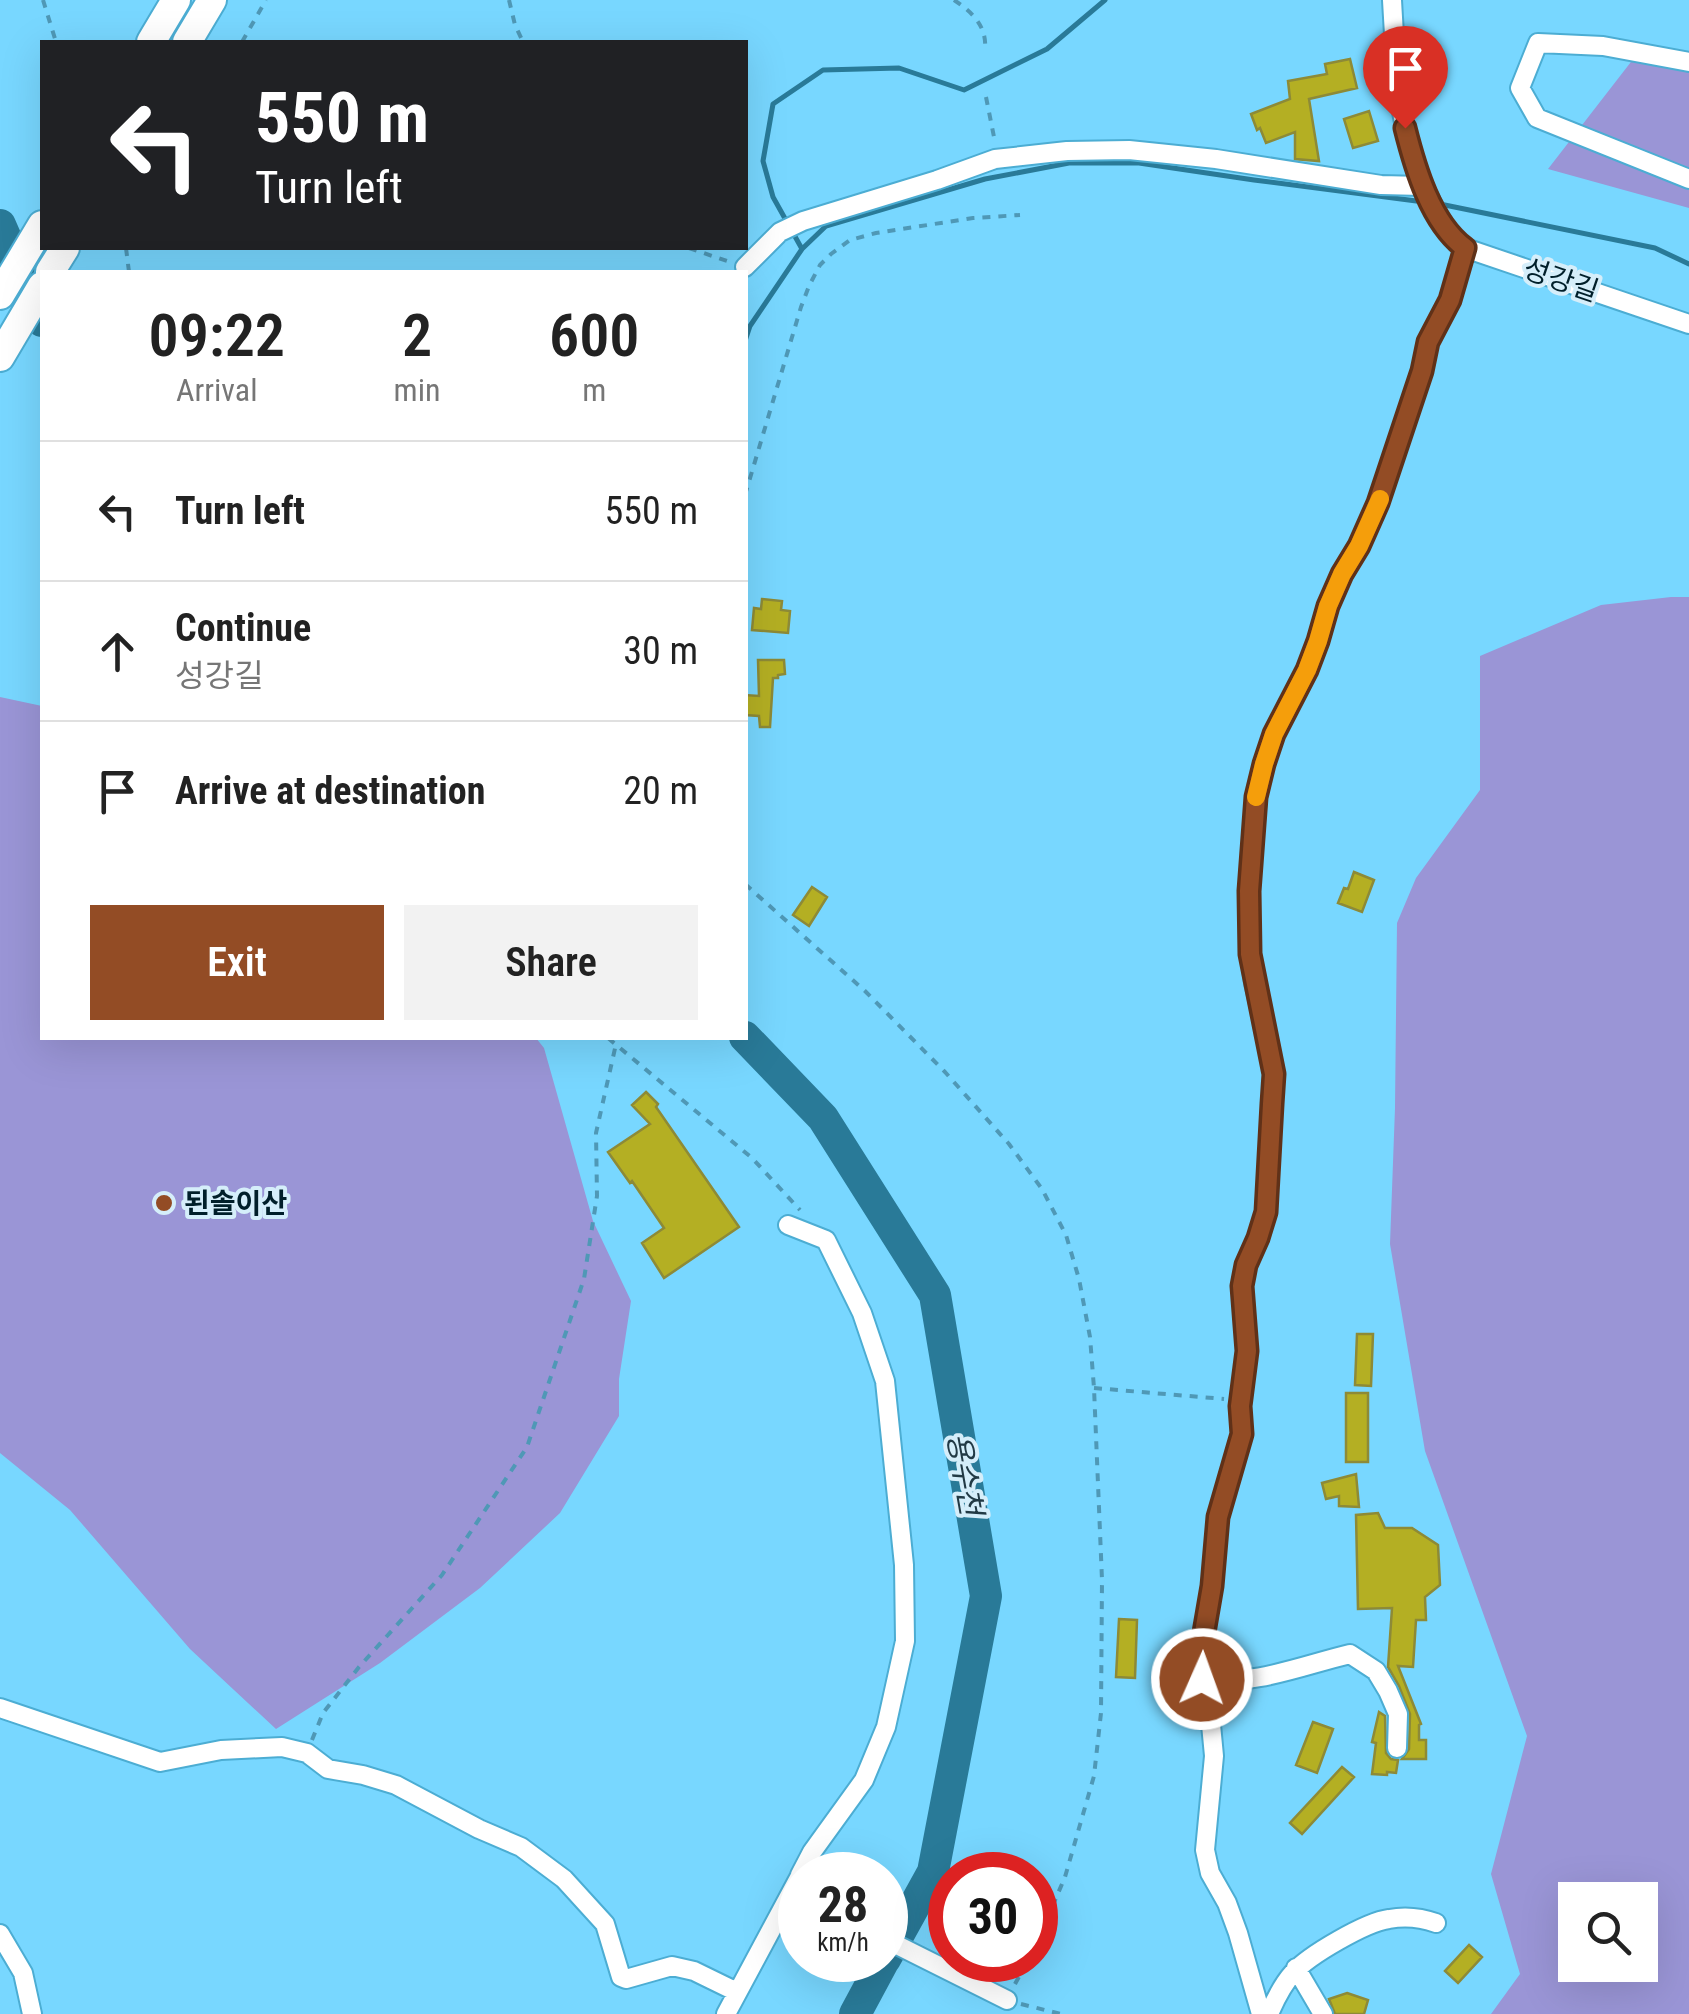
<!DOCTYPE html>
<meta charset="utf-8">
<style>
body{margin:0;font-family:"Roboto Condensed","Noto Sans KR",sans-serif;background:#f2f2f2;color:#222;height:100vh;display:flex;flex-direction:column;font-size:38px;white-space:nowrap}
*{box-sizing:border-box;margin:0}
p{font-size:32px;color:#767676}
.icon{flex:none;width:55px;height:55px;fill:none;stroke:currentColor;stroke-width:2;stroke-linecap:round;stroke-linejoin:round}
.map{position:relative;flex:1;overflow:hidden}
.details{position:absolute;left:40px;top:270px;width:708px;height:770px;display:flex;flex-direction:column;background:#fff;border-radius:0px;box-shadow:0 10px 40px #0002}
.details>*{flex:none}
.hud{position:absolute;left:40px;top:40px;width:708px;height:210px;border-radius:0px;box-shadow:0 10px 40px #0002;background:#202124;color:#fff;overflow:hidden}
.controls{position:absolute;left:1558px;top:1882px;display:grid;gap:20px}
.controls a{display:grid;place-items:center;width:100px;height:100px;border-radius:0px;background:#fff;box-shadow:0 10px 40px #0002;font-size:50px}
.speed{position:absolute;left:778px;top:1852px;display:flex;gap:20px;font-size:50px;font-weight:700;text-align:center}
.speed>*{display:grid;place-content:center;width:130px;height:130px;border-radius:50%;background:#fff;box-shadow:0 10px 40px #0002;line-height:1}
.speed small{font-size:25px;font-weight:400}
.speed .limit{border:15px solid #d22;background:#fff;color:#111}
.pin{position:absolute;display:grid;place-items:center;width:85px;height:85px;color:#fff;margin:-102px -42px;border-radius:50% 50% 50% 0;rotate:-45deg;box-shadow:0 0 10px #0007}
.pin .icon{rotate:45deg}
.me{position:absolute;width:110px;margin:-55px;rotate:2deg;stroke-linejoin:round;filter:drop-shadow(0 0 8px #0008)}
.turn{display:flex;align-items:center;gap:35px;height:210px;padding:0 50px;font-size:45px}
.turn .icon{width:130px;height:130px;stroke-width:2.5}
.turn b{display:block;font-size:70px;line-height:85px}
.eta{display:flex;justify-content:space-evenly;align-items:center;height:170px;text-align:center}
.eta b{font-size:60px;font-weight:600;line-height:70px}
.cta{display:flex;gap:20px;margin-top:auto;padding:20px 50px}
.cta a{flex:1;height:115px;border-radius:0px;background:#934c25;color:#fff;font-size:40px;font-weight:600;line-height:115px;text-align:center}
.cta a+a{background:#f2f2f2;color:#222}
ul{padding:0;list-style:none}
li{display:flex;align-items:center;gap:30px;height:140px;padding:0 50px;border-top:2px solid #e0e0e0}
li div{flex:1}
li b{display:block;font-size:38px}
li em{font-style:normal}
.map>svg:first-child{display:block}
.green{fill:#9a95d6;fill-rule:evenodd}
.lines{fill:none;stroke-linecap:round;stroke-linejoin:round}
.stream{stroke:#297a98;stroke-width:5}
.river{stroke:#297a98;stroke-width:32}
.building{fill:#b4af23;stroke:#8d8a37;stroke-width:2.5}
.minor-casing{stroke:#4cadd3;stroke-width:22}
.trunk-casing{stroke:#4cadd3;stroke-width:32}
.path{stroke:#4f98b6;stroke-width:4;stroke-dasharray:8 8;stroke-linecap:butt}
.minor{stroke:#fff;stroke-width:18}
.trunk{stroke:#fff;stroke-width:28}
.route-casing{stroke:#603118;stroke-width:25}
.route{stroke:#934c25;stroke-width:18}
.slow{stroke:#f59e0b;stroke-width:18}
.poi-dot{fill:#934c25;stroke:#d5eefa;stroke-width:4}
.labels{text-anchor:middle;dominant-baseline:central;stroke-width:8;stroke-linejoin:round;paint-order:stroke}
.street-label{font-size:28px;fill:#001f2a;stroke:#d5eefa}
.poi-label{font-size:28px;font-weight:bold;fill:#001f2a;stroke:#d5eefa;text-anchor:start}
.water-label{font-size:30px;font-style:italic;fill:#223a45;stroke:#d5eefa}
</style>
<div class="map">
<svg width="1689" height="2014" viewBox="0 0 1689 2014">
<rect width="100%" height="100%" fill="#78d7ff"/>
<!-- green -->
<path class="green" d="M1689,56v152l-141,-39 86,-111z
M1671,597h18v1417h-198l29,-40 -29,-100 36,-138 -102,-285 -35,-207 5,-136 2,-185 19,-45 64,-88v-134l121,-51zM1575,1900h65v65h-65z
M0,697l42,9v332h494l8,10 49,173 38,80 -12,78v37l-59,97 -80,75 -100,75 -104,66 -86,-80 -120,-139 -70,-57z"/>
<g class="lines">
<!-- stream -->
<path class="stream" d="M1435,203l220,45 34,16
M802,249l24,-23 159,-47 84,-16h70l115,17 170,22
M745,341l5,-15 52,-77 -29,-52 -10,-36 10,-57 50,-34 76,-2 65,22 83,-41 58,-49"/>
<!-- river -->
<path class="river" d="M0,225l42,96
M745,1037l78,81 112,177 51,301 -53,276 -48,87
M855,2014l29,-54"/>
</g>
<!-- building -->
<path class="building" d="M1350,59l7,29 -48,11 10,62 -24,-2v-27l-29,11 -6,-15 -3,2 -6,-16 39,-15 -2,-18 39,-7 -2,-10z
M1369,111l9,30 -25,7 -9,-29z
M762,599l20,2 -1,9 9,1 -2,22 -36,-3 2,-22 7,1z
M758,660h26l1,14 -7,1v3h-5l-3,49h-10l-1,-11 -14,-1v-20l14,1z
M1354,872l20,8 -12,32 -24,-9 6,-15 4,1z
M812,887l15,10 -18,29 -16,-11z
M646,1092l12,12 -2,3 83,120 -75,51 -22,-35 22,-15 -32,-47 -2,2 -22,-31 42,-28 -18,-19z
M1357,1334h16l-2,52 -16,-1z
M1346,1393h22v69h-22z
M1356,1474l3,33 -20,-1v-10l-13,3 -4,-16z
M1378,1513l7,15h27l26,17 2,40 -15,12 1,23h-10l-3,47 -15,-1 23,58 -2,1v15h7v19h-24l7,-10 1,-35 -11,-28 -11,-19 4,-59 -34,1 -2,-94z
M1119,1619l18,1 -2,58 -19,-1z
M1379,1712l6,4 1,37 5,6 7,1 -2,13 -9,-1v3l-15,-1 4,-31 -4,-1z
M1313,1722l20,7 -16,44 -21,-8z
M1342,1767l12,10 -52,57 -12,-11z
M1469,1945l13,12 -24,26 -13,-12z
M1347,1993l21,7 -4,14h-29l-6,-15z"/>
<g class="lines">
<defs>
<path id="minor" d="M1392,0c4,70 6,142 41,205 8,16 17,32 32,43l224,76
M1689,62l-86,-16 -65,-3 -18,45 17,30 152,61
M745,267l35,-35 23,-11 134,-41 58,-21 72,-8 62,-1 87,9 165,26 41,1
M788,1225l38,15 36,73 23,68 19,184 1,76 -19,86 -22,53 -52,72 -12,23
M1202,1679c53,7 98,-13 148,-25l26,17 12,20 10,23 -1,34
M0,1708l160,54 61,-12 61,-3 25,6 21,16 35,6 33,10 83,44 42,18 43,32 41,45 16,53 5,2 46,-13 22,5 43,21
M0,1934l23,39 9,41
M885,1939l122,61
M1296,1968l27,46
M726,2014l74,-138
M1261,2014l-23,-81 -11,-30 -17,-30 -5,-23 9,-94 -4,-42 -8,-35 -1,-29 11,-63 6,-70 24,-82 -2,-29 7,-55 -5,-66 4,-20 12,-27 7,-26 7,-108 2,-30 -4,-24 -16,-67 -4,-29 -1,-63 8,-94 6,-33 11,-29 33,-65 11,-29 10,-35 14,-33 17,-27 19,-43 43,-132 7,-29 21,-41 16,-53
M1269,2014c6,-14 14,-30 24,-41 16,-18 73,-51 96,-54 16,-3 33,-1 47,4"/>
<path id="trunk" d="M151,42l25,-42
M187,42l25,-42
M50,272l15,-24
M0,295l42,-70
M0,357l42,-71"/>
</defs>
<!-- minor casing -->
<use href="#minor" class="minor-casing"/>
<!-- trunk casing -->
<use href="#trunk" class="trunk-casing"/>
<!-- path -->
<path class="path" d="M43,0l13,42
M509,0l6,25 8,17
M954,0c18,12 33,26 31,49
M242,42l24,-42
M986,97l9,45
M126,248l3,24
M689,248l38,13
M745,495l56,-188 8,-21 11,-21 11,-11 19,-14 26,-7 97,-15 47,-3
M745,884l120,107 80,81 64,72 33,45 24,46 13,44 11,58 4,51 8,192 -1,133 -7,63 -29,101 -30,70
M608,1038l144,120 48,52
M1094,1388l130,11
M312,1740l11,-27 36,-46 83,-92 85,-128 57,-168 13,-83 -1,-63 20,-89
M1015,1984l13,-24
M1021,2004l40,10"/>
<!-- minor -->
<use href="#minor" class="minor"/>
<!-- trunk -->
<use href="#trunk" class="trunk"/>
</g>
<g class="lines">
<defs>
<path id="route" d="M1202,1679l-1,-29 11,-64 6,-69 24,-83 -2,-28 7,-55 -5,-65 4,-21 12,-27 8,-26 6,-108 2,-30 -24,-120 -1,-63 7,-94 8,-33 10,-30 33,-64 11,-29 10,-35 14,-32 17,-28 19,-43 44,-132 6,-29 22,-42 15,-52c-34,-25 -50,-80 -60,-120"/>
</defs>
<!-- route casing -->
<use href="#route" class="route-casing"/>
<!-- route -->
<use href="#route" class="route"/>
<!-- slow -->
<path class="slow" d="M1256,797l8,-33 10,-30 33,-64 11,-29 10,-35 14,-32 17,-28 21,-47"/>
</g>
<!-- markers -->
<circle class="poi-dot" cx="164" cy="1203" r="10"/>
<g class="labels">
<!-- street labels -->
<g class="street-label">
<text transform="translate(1561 280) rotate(19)">성강길</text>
</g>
<!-- poi labels -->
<g class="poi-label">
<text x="184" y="1203">된솔이산</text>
</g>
<!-- water labels -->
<g class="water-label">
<text transform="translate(965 1474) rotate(80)">용수천</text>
</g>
</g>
</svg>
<div class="controls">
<a><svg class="icon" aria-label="search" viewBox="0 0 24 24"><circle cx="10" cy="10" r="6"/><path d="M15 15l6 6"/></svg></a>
</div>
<div class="speed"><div>28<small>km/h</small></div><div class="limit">30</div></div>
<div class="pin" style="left:1405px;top:128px;background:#d93025"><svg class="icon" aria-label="arrive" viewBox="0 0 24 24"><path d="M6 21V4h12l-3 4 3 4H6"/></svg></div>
<svg class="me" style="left:1202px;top:1679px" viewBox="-20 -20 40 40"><circle r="17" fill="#934c25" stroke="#fff" stroke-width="3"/><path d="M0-11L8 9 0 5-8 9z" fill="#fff"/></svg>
<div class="hud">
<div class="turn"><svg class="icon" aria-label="left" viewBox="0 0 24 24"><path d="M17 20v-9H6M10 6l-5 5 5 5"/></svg><div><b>550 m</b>Turn left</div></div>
</div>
<section class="details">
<div class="eta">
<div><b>09:22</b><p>Arrival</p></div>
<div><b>2</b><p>min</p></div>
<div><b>600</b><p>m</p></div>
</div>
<ul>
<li><svg class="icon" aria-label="left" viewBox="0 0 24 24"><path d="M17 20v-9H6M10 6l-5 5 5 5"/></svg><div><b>Turn left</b></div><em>550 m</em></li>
<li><svg class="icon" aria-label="ahead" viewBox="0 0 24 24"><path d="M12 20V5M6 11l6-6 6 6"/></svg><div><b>Continue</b><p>성강길</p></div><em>30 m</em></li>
<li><svg class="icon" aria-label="arrive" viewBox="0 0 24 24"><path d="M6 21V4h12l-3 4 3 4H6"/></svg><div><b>Arrive at destination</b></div><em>20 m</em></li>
</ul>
<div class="cta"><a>Exit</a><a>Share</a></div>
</section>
</div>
